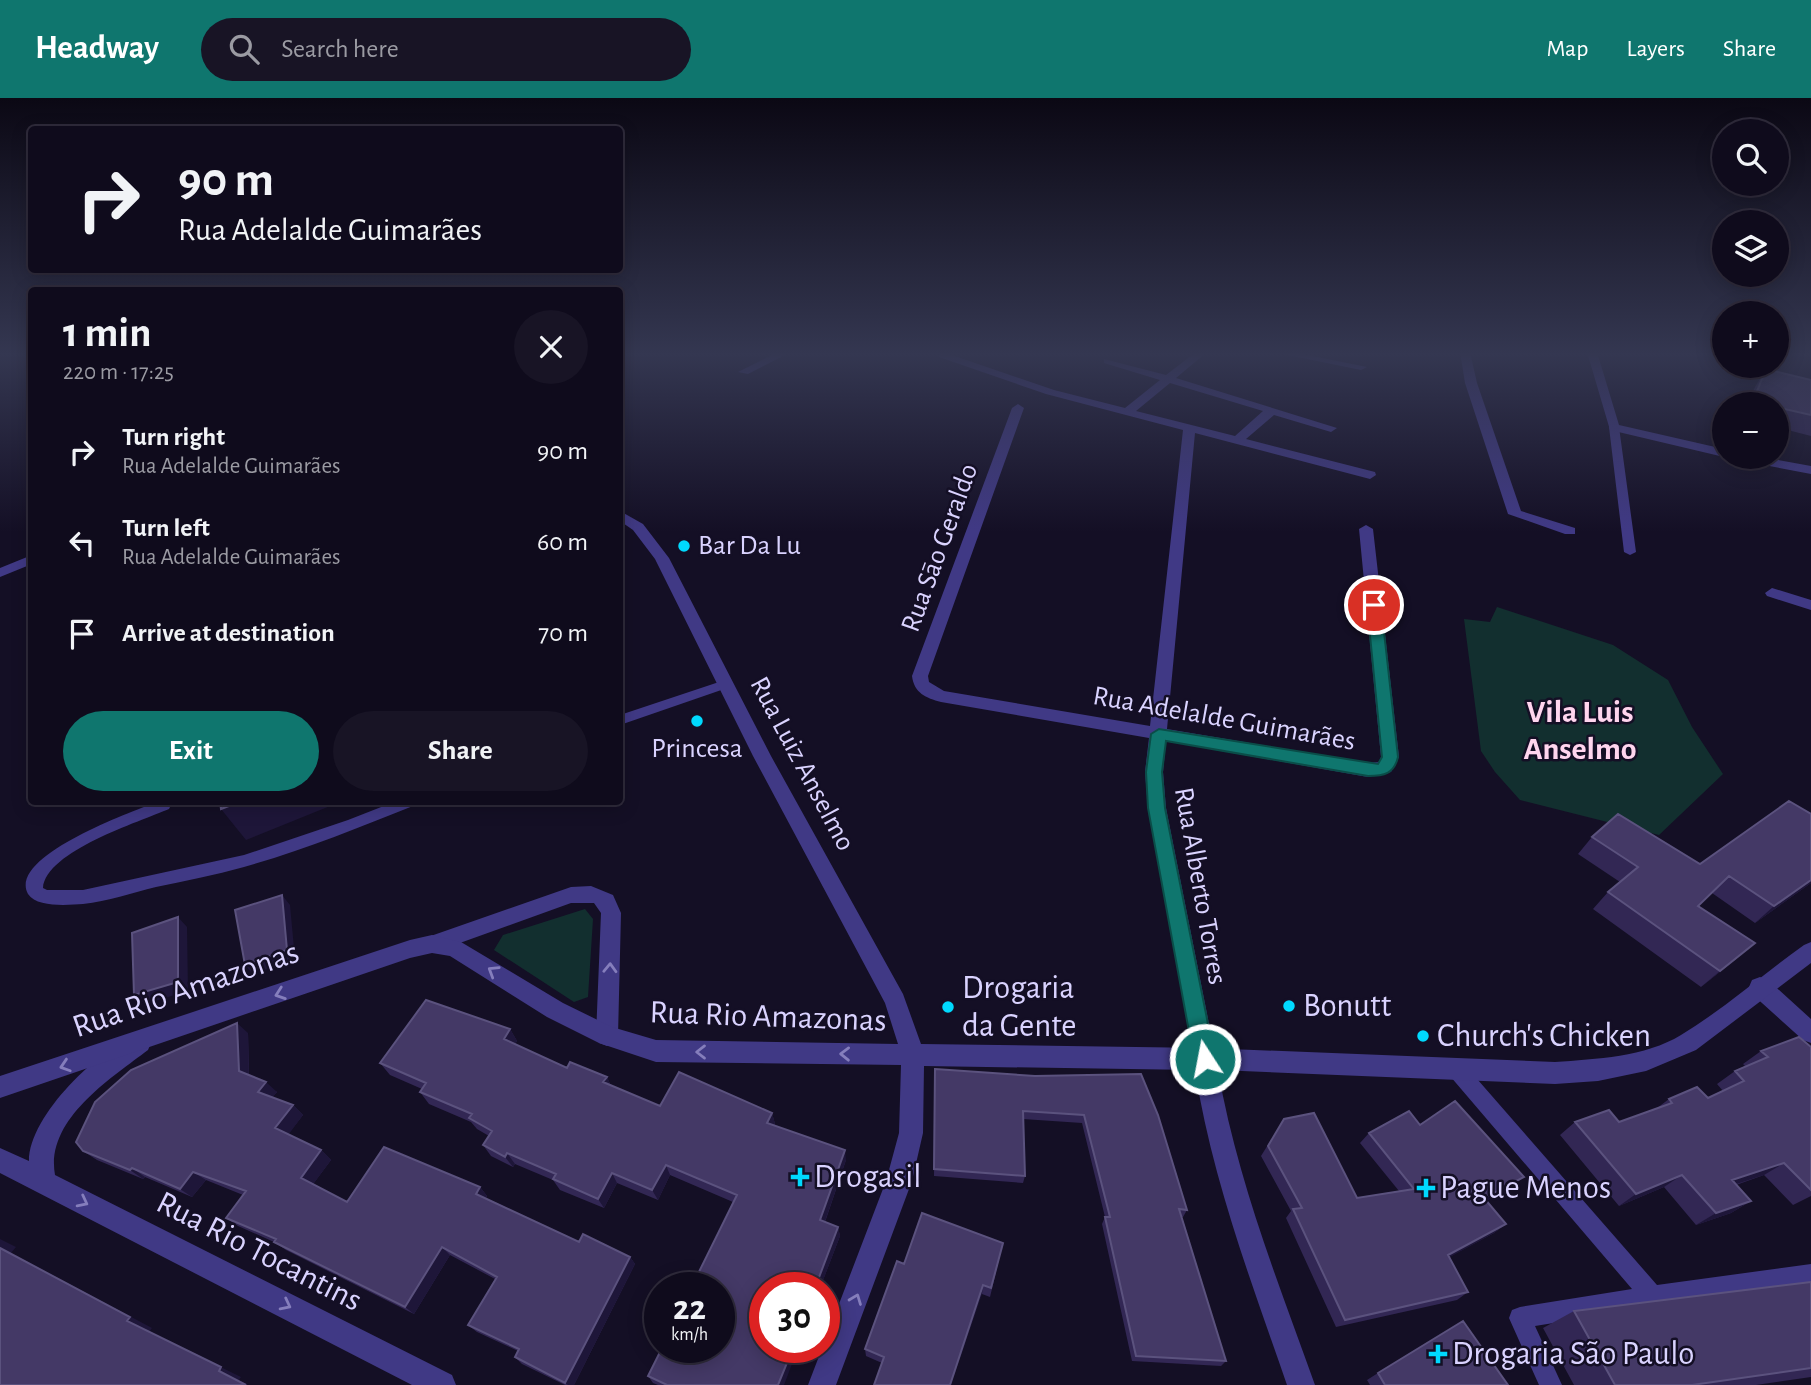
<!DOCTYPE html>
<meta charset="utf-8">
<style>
body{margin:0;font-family:"Alegreya Sans",sans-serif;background:#181425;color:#f1f3f6;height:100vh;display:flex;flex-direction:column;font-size:26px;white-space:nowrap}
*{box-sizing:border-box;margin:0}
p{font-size:23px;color:#9b9ba3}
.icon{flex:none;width:38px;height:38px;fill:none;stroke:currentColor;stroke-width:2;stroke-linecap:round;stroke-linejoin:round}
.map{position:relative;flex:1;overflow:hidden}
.sheet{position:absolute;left:28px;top:189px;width:595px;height:518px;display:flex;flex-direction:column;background:#0f0b1c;border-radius:7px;box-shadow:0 4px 18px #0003,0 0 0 2px #2f2b3b}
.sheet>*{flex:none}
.hud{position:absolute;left:28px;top:28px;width:595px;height:147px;border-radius:7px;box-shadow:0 4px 18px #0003,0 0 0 2px #2f2b3b;background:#0f0b1c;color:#f1f3f6;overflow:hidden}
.fabs{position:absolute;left:1712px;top:21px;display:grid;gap:14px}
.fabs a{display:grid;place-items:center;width:77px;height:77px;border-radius:50%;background:#0f0b1c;box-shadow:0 4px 18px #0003,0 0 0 2px #2f2b3b;font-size:35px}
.speed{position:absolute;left:644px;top:1174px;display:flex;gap:14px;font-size:35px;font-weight:700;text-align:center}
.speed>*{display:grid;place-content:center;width:91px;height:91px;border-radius:50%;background:#0f0b1c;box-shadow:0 4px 18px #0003,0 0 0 2px #2f2b3b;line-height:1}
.speed small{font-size:18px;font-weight:400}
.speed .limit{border:10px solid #d22;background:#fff;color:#111}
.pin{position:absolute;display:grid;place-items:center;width:60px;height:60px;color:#fff;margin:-30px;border:4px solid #fff;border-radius:50%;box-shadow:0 2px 7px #0007}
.me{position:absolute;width:77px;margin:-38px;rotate:349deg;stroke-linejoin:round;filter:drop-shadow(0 0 5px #0008)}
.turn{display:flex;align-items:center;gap:24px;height:147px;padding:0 35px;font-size:32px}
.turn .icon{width:91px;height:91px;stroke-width:2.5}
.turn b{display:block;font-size:49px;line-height:60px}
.round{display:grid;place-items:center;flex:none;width:74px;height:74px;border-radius:37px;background:#181425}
.headline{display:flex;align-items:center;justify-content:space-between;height:119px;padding:0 35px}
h1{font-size:42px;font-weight:600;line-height:52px}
.action{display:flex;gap:14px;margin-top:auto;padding:14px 35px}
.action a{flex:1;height:80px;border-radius:42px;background:#0f766e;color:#fff;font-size:28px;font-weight:600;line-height:80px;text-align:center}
.action a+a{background:#181425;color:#f1f3f6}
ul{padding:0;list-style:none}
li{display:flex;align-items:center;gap:21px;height:91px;padding:0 35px}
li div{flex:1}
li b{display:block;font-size:26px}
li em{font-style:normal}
header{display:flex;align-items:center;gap:42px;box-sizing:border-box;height:98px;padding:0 35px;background:#0f766e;color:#fff}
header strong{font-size:33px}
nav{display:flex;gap:38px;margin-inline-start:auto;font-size:24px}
.search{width:490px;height:63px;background:#181425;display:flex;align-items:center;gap:18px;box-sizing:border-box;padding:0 24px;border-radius:38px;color:#9b9ba3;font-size:26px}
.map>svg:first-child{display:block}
.green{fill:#122f2f}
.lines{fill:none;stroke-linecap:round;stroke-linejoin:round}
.service{fill:#403985;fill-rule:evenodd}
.minor{fill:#403985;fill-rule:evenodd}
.tertiary{fill:#403985;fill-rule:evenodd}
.wall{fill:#322754}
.shaded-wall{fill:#1e1639}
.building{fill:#443966;stroke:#5b527e;stroke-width:2}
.oneway{stroke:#857ebc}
.route{fill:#0f766e;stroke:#0a4d48;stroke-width:2}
.poi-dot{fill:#00d9fe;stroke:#140f25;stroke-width:2.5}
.labels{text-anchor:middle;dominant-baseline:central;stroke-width:5;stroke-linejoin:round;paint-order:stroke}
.poi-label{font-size:28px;fill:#dad3ff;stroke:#140f25;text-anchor:start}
.street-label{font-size:28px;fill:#dad3ff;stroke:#140f25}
.quarter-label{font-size:32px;font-weight:bold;fill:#ffd5ee;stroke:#140f25}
.near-poi-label{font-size:33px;fill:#dad3ff;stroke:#140f25;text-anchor:start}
.near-street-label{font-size:33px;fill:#dad3ff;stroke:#140f25}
</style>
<header>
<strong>Headway</strong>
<div class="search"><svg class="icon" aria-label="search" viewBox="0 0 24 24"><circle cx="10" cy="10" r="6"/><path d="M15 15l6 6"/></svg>Search here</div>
<nav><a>Map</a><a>Layers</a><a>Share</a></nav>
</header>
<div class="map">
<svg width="1811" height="1287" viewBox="0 0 1811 1287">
<rect width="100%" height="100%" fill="#140f25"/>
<!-- green -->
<path class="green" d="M1497,509l116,38 55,35 24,47 31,47 -64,61 -139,-35 -25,-28 -14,-21 -17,-132 26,3z
M585,811l8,10 -5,78 -14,5 -80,-52 9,-15z"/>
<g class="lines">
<!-- service -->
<path class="service" d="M1614,326l5,3 17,125 -6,3 -6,-3 -15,-125z
M725,582l5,1 2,3 -2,3 -110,38v-10z
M157,704h13l1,3 -2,4c-30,13 -123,42 -126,79l4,2h36l161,-35 104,-35 46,-18h21l-2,4c-55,22 -112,45 -169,61 -29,8 -59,14 -88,20 -24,6 -48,14 -73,17 -14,1 -46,4 -55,-10 -21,-38 106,-83 129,-92z
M1457,963l7,3 193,221 154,-21v22l-158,21 -118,19 27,59h-23l-30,-67 3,-8 8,-3 112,-18 -182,-213 -2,-6 2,-6z"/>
<!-- minor -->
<path class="minor" d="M778,254h13l-43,22 -10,-2z
M943,254l111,38 71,18 35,-28 -56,-17v-4l62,16 30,-23h11l-31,26 161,50 -6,4 -57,-17 -28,24 129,33 1,3 -6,4 -175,-46 -28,296 201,34 11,-1 2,-5 -22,-228 7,-4 7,4 26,228 -8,15 -23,5 -202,-36 -3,31 3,36 50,251 -3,8 -8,3 -8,-3 -3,-8 -46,-251 -3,-36 4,-34 -208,-36c-15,-4 -27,-9 -29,-26l100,-268 6,-4 6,4 -96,268 1,6 15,9 206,35 33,-296 -137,-36 -107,-37 -1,-2zM1170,285l93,28 -28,25 -99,-25z
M1273,254h20l74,15 -6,3z
M1460,254h10l7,31 44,128 54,17v6h-10l-57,-20 -43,-131z
M1587,254h10l22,73 105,24v8l-114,-27z
M1737,359h25l49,9v8l-68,-13z
M32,457v9l-32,13v-9z
M1772,490l39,12v10l-44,-14 -2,-3z
M591,788l22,9 8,18 -3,123 -3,7 -8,3 -8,-3 -3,-7 5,-123 -7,-10h-23l-139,50 -7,-3 -3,-6 3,-6 146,-51z
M1760,879l8,3 43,39v24l-8,-3 -51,-46 -3,-7 3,-7z
M140,934l8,4 3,7 -3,7c-38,29 -103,70 -93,125l397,200 4,10h-44l-412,-212v-25l29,13c0,-46 71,-113 111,-129z"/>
<!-- tertiary -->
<path class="tertiary" d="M620,413l23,13 26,34 102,198 132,238 18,50 284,4 350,14c41,-3 90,-5 126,-27 43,-26 82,-61 123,-90l7,-3v21l-115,87 -50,21 -48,10 -43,3 -337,-14c19,109 60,212 97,315h-28c-36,-104 -75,-206 -92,-315l-271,-4 -1,67 -11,48 -76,204h-28l78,-204 13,-48 2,-68 -245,-3 -57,-19 -52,-26 -97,-61 -18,-3 -22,5 -410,140v-22l410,-136 22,-5 29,7 102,61 49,24 44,13 242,4 -13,-41 -132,-247 -98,-197 -22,-29 -13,-9z"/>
</g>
<!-- wall -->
<path class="wall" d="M1766,271l45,11v56l-35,-9v-23h-29l8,-17z
M1811,716v69l-56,40 -43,-30 -14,13 38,53 -35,28 -108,-78 15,-17 12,-10 -42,-28 14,-17 108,27z
M510,931l7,12 -2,3 52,24 40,9 4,9 49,20 112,7 3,11 -1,2 72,34 -21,62 13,5 2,9 -20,52h-55l19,97h-126l-5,-2 -5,-7 85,-174 -63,-27 -12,25 -41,-17 -13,25 -44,-18 -7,-10 -38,-16 -2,3 -22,-11 -8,-11 6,-9 -12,-7 -6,-7 -42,-18 -9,-12 2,-3 -32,-14 -10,-12z
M248,935l1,42 28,17 -5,5 21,8 10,10 -15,19 33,16 10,10 -18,24 34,18 133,-15 7,9 -1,2 93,44 51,15 5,7 -61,121h-9l-43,-21 -7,-7 3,-6 -41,-19 -9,-7 27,-46 -45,-24 -36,59 -128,-64 -12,-8 -36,-16 -12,-8 17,-23 -37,-15 -14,17 -47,-20 -2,2 -46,-19 -14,-9z
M1811,949v149l-18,9 -29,-30 -28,10 15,16 -20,12 -35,12 -32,-38 -45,19 -59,-71 15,-13h44l38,-14 12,-9 39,-1 15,-7 -6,-7 18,-13 10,-5 -2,-2 18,-13z
M935,971l100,7 106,-2 46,136 -4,7h-1l44,144 -5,5 -89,-5 -30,-137 3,-7 -23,-94 -59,-4 2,57 -2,7 -89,-7z
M1284,1021l73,79 42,-7 -39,-48 9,-10 51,-8 93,61 -27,15 20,23 -12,9 -45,24 19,35 -11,8 -121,27 -50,-109 5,-7 -30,-55z
M1003,1145l-13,54 -8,-3 -100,69 -16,-7 -1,-7z
M1811,1184v95l-55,8h-182l-31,-57 31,-17z
M1378,1275l130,12h-138l-3,-5z"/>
<!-- shaded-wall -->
<path class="shaded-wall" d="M620,443l3,14 -3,2z
M239,704h101l-94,38 -25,-31z
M1811,782v3l-56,40 19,-17z
M282,797l8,10 5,54 -42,15 -8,-9z
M178,819l9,10 1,64 -43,13 -11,-9z
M1755,845l-19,16 -35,28 19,-16z
M237,925l11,10 1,48 -10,-10z
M510,931l7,12 -6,10 -7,-12z
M607,979l5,11 -9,-6z
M266,984l11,10 -8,10 -11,-10z
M293,1007l10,10 -17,23 -11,-10z
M772,1015l3,11 -5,10 -3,-11z
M321,1052l10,10 -20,27 -10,-9z
M845,1052l1,10 -24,70 -2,-10z
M507,1055l8,11 -2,3 -8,-10z
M1784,1065l-20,12 -52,17 20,-12z
M666,1067l4,10 -12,25 -6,-10z
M132,1070l13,9 -2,2 -13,-9z
M193,1074l13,8 -14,17 -12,-8z
M612,1075l5,10 -13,25 -6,-9z
M1682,1077l-18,12 -45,19 17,-12z
M1524,1079l-11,9 -40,22 11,-10z
M480,1089l7,9 -4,6 -7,-8z
M1751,1103l-20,12 -35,12 20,-12z
M1506,1126l-12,9 -57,31 11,-9z
M838,1129l2,9 -20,52h-5z
M0,1141l16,8 -5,6 141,75 -3,4 92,45 -2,3 9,5h-2l-119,-64 -127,-73z
M442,1149l8,8 -36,59 -9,-7z
M630,1159l5,7 -61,121h-6l-3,-2z
M983,1187l-1,9 -31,91h-1z
M793,1250h5l-14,37h-6z"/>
<!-- building -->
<path class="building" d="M1766,271l45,11v35l-35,-8v-3h-9l-14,-3z
M1789,703l22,13v66l-37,26 -45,-30 -31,30 57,37 -35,28 -112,-79 30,-25 -46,-30 26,-23 82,50z
M220,704h19l-18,7z
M282,797l5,55 -42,15 -10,-55z
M178,819v65l-44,13 -2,-62z
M426,902l84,29 -6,10 63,29 3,-6 37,15 -4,5 57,24 19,-34 93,41 -5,10 78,27 -25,70 18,7 -23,61h-50v60h28l-15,37h-111l-19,-9 14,-28h57v-60h-28l46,-93 -71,-30 -14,25 -40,-17 -14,26 -45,-20 3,-5 -49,-21 -2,4 -22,-12 9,-14 -23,-13 3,-4 -52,-22 6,-9 -46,-20z
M237,925l2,48 27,11 -8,10 35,13 -18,23 46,22 -20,28 46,24 37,-55 96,40 -4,7 103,48 4,-8 47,23 -65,126 -50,-26 4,-8 -51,-24 29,-48 -55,-30 -37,60 -131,-65 2,-3 -50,-21 20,-27 -53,-19 -13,17 -48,-21 -2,2 -47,-19 -7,-9 19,-40 36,-32z
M1799,939l12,10v143l-27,-27 -52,17 19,21 -35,12 -34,-38 -46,19 -61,-72 34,-12 10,12 53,-19 -3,-4 28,-12 11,11 36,-17 -9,-10 33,-14 -7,-6z
M935,971l100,7 106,-2 17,41 29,95 -8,-1 47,152 -90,-5 -31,-139h5l-26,-102 -61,-4 2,65 -91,-7z
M1455,1003l69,76 -40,21 22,26 -58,31 20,37 -123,28 -52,-111 9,-1 -34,-62 16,-27 30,-6 43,85 57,-9 -45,-56 40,-22 11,14z
M922,1115l81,30 -12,45 -8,-3 -33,100h-76l10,-28 -19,-8 32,-88 7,3z
M0,1150l130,69 -3,4 94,46 -2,4 27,14h-246z
M1811,1184v86l-119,17h-77l-41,-74z
M1463,1223l45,64h-123l-7,-12z"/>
<!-- one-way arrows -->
<defs><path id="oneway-chevron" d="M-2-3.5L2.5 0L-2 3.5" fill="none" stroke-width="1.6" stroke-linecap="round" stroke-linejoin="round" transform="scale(1.75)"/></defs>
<g class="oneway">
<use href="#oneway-chevron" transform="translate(610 870) rotate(-88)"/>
<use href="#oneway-chevron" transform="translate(493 873) rotate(-148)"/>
<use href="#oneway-chevron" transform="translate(280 896) rotate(161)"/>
<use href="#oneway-chevron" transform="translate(701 954) rotate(-180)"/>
<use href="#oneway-chevron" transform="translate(845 956) rotate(-179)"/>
<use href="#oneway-chevron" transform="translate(65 968) rotate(162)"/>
<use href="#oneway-chevron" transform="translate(83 1104) rotate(27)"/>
<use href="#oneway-chevron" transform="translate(856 1201) rotate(-69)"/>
<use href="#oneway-chevron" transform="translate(286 1207) rotate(27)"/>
</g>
<!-- sky -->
<linearGradient id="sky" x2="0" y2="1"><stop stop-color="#0b0814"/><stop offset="0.59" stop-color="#343751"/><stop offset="1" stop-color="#343751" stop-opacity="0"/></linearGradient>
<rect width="1811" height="434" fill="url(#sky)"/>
<!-- route -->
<path class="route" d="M1374,503l7,4 17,152c-4,17 -14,19 -30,19l-202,-35 -4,31 3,36 50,251 -3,7 -7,3 -8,-3 -3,-7 -46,-251 -2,-36 5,-38 8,-5 219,35 4,-7 -15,-152z"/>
<!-- markers -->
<g class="poi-dot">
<circle cx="684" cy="448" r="7"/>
<circle cx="697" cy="623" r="7"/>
<circle cx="1289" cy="908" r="7"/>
<circle cx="948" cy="909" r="7"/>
<circle cx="1423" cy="938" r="7"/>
<path d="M796.5 1068.5h7v7h7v7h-7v7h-7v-7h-7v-7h7z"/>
<path d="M1422.5 1079.5h7v7h7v7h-7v7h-7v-7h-7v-7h7z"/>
<path d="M1434.5 1245.5h7v7h7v7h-7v7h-7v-7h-7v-7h7z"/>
</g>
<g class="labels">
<!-- poi labels -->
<g class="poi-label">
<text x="698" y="448">Bar Da Lu</text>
<text x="697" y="651" text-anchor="middle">Princesa</text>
</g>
<!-- street labels -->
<g class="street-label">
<text transform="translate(940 450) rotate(-70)">Rua Sāo Geraldo</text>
<text transform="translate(1224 621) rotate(10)">Rua Adelalde Guimarães</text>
<text transform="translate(802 666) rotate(62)">Rua Luiz Anselmo</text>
<text transform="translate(1200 788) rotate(80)">Rua Alberto Torres</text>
</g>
<!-- quarter labels -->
<g class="quarter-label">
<text x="1580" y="614">Vila Luis<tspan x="1580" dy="37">Anselmo</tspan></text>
</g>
<!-- near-poi labels -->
<g class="near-poi-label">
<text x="962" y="890">Drogaria<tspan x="962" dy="38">da Gente</tspan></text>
<text x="1303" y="908">Bonutt</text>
<text x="1437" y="938">Church's Chicken</text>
<text x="814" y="1079">Drogasil</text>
<text x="1440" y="1090">Pague Menos</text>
<text x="1452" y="1256">Drogaria São Paulo</text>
</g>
<!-- near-street labels -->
<g class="near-street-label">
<text transform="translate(186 892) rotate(-19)">Rua Rio Amazonas</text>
<text transform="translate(768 919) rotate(2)">Rua Rio Amazonas</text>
<text transform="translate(259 1154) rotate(27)">Rua Rio Tocantins</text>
</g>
</g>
</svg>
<div class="fabs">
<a><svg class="icon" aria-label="search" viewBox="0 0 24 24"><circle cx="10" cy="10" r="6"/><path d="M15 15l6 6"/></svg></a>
<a><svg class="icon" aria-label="layers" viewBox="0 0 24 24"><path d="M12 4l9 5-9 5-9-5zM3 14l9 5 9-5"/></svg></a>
<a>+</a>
<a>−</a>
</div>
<div class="speed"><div>22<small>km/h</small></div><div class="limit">30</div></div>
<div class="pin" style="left:1374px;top:507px;background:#d93025"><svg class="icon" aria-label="arrive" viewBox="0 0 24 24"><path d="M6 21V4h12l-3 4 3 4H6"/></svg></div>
<svg class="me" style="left:1205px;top:961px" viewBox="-20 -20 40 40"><circle r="17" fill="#0f766e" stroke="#fff" stroke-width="3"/><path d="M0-11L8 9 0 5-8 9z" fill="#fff"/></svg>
<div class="hud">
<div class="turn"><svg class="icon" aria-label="right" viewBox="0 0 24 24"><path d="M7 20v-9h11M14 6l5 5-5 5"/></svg><div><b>90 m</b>Rua Adelalde Guimarães</div></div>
</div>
<section class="sheet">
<div class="headline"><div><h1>1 min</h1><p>220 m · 17:25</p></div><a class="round"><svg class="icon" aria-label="close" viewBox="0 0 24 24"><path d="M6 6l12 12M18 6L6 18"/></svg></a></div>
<ul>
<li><svg class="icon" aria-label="right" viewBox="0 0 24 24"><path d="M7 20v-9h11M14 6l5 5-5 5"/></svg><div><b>Turn right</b><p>Rua Adelalde Guimarães</p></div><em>90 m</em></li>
<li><svg class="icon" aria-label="left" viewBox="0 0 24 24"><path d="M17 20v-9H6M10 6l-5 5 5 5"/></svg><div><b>Turn left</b><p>Rua Adelalde Guimarães</p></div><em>60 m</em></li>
<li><svg class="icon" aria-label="arrive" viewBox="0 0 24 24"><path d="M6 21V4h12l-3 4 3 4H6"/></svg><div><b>Arrive at destination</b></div><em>70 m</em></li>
</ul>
<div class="action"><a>Exit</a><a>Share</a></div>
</section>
</div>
